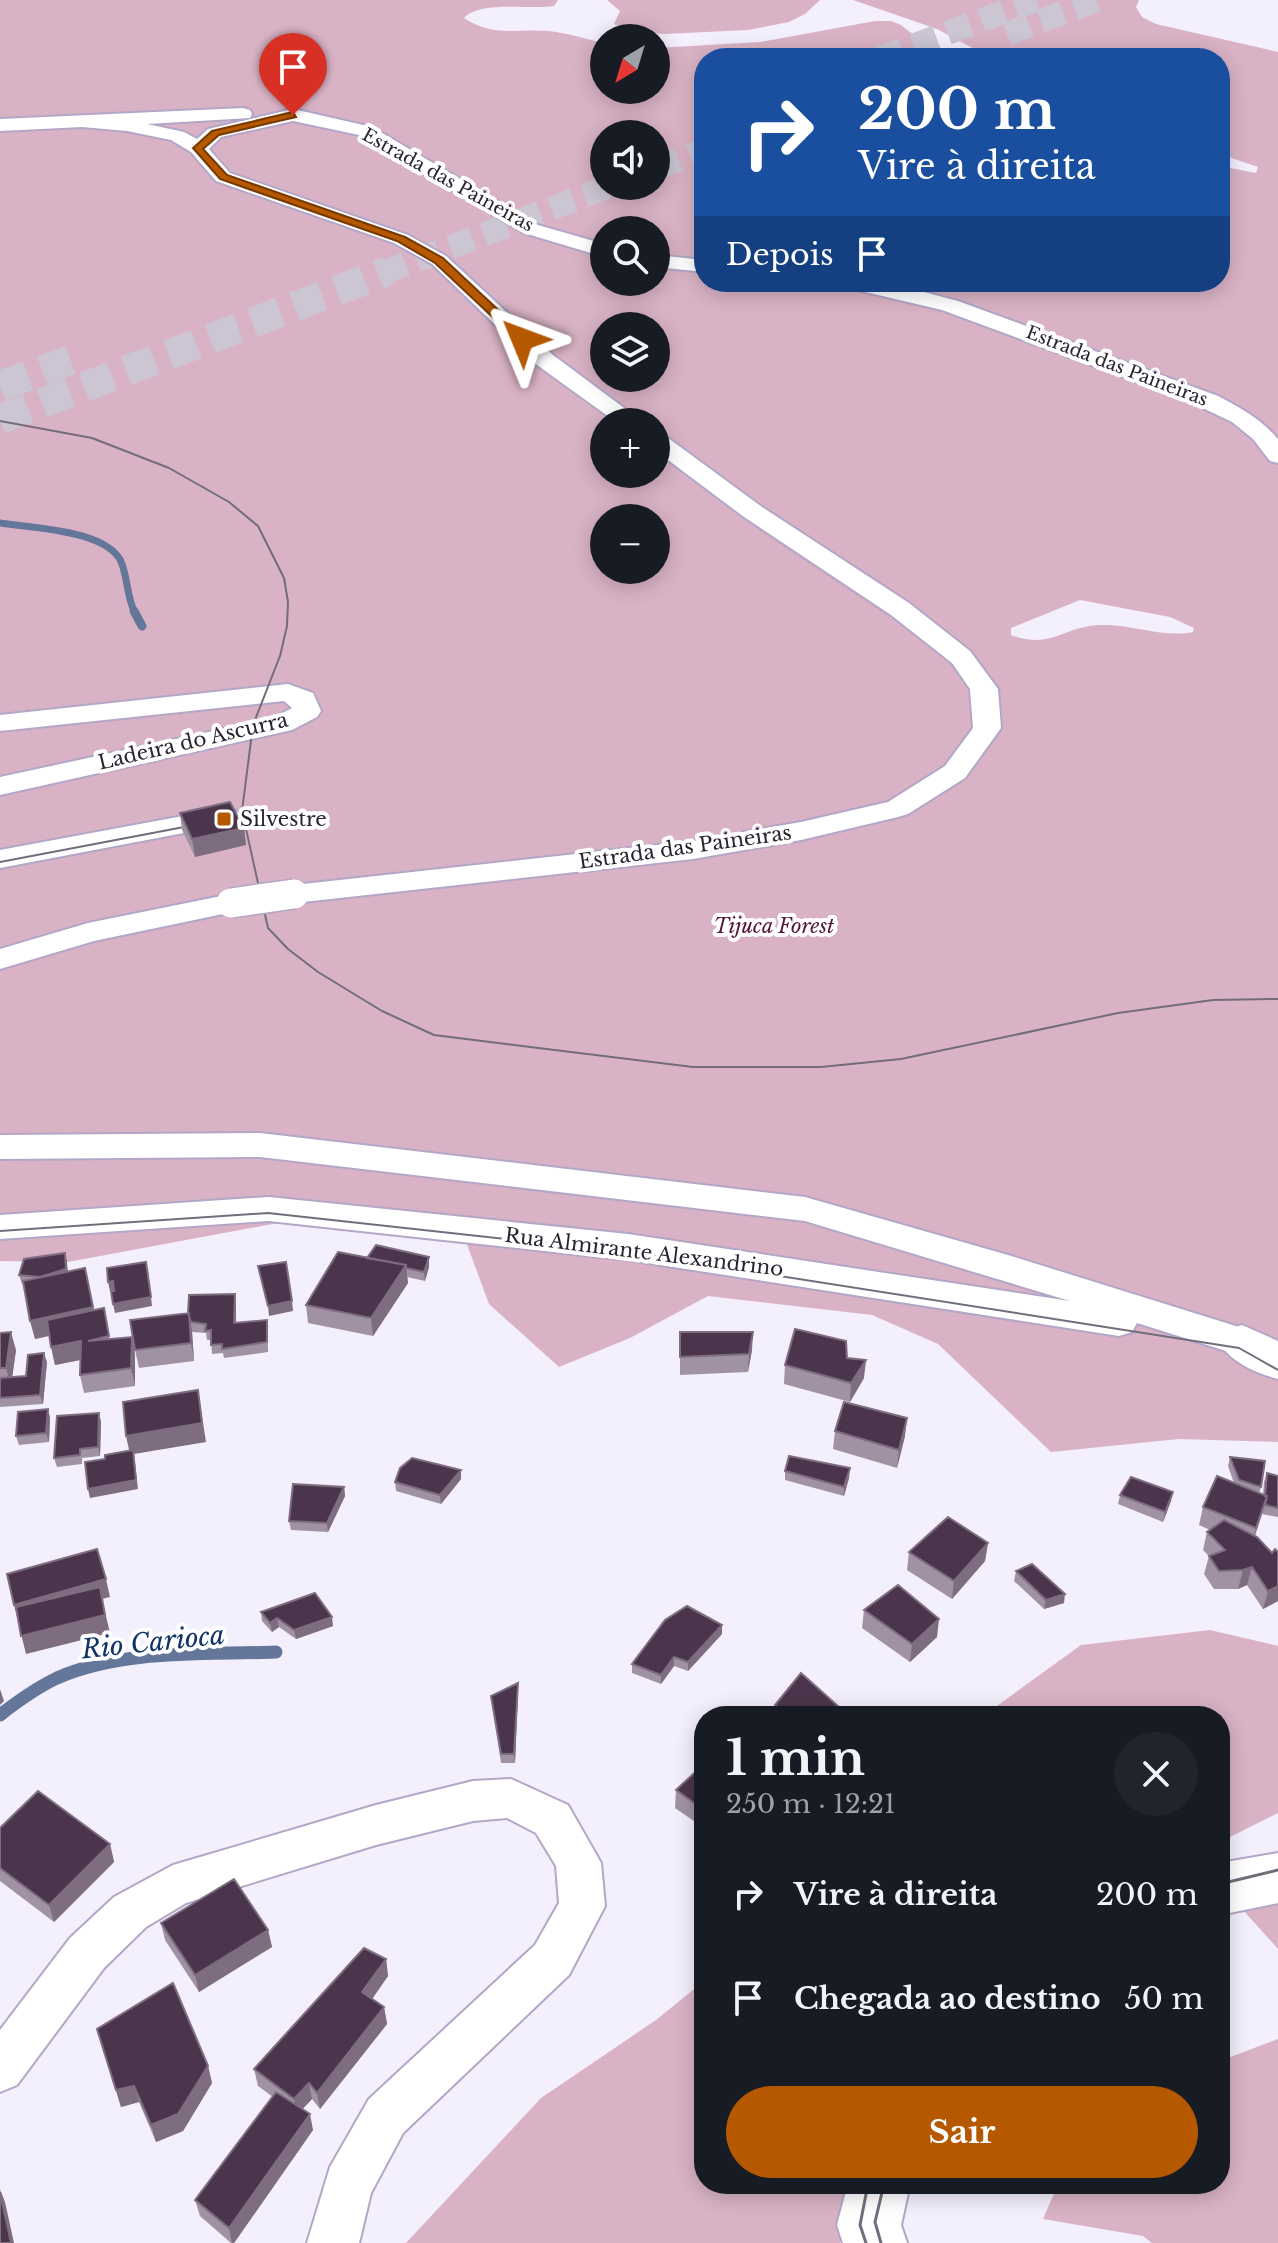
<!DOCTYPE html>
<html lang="pt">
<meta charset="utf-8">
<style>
body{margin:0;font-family:"Libre Baskerville",serif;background:#20242c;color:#f1f3f6;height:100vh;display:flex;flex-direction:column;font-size:30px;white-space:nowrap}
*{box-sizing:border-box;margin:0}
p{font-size:26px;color:#9ea1a6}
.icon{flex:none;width:44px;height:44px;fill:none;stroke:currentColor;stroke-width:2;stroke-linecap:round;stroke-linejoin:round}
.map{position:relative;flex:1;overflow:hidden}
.details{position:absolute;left:694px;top:1706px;width:536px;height:488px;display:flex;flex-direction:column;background:#171b24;border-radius:32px;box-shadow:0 4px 20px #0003}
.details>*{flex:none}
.banner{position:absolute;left:694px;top:48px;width:536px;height:244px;border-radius:32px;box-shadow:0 4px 20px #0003;background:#1a4fa0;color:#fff;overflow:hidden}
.needle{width:52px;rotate:218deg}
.buttons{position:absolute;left:590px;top:24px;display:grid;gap:16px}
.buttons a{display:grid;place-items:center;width:80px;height:80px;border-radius:50%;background:#171b24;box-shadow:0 4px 20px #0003;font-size:40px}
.pin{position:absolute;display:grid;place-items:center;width:68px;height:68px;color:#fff;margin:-82px -34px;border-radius:50% 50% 50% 0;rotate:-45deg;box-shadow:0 0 8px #0007}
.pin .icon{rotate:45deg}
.me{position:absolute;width:88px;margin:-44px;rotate:314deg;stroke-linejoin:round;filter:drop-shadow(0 0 6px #0008)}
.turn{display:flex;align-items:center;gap:28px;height:168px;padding:0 32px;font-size:36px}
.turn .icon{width:104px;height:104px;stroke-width:2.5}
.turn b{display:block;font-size:56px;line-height:68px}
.then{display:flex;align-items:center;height:76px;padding:0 32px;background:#0003;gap:16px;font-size:30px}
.round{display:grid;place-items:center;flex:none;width:84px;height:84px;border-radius:42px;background:#20242c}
.summary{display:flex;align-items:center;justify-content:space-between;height:136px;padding:0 32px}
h1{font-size:48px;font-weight:800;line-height:60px}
.cta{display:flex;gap:16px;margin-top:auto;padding:16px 32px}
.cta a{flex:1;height:92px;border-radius:48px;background:#b55800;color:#fff;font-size:32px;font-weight:800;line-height:92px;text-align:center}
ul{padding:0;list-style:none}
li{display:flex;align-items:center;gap:24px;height:104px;padding:0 32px}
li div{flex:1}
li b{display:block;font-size:30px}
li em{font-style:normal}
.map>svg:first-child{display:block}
.green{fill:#d9b3c5;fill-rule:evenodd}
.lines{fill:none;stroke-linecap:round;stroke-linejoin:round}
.stream-far2{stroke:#647699;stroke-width:7}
.stream-far1{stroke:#647699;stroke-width:9}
.stream{stroke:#647699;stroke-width:13}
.motorway-tunnel-far1{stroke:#ccc6d4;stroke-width:24;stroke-dasharray:24 12;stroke-linecap:butt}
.motorway-tunnel{stroke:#ccc6d4;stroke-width:30;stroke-dasharray:30 15;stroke-linecap:butt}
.minor-casing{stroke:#b3a6c7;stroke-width:4}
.tertiary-casing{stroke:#b3a6c7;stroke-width:4}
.minor{fill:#fff;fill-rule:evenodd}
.tertiary{fill:#fff;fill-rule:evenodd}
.tram-far1{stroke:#736d7b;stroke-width:2}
.tram{stroke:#736d7b;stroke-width:3}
.minor-bridge-casing{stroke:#b3a6c7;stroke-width:32;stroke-linecap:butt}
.minor-bridge{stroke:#fff;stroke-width:29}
.wall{fill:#a092a4}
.shaded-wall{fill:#7e6d81}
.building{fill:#4b354c;stroke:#7e6d81;stroke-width:2}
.route{fill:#b55800;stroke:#763900;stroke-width:2}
.poi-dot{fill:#b55800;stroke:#fff;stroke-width:3}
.labels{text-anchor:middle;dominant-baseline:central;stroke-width:8;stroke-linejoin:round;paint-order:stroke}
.far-street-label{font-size:18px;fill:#2a2431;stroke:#fff}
.street-label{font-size:20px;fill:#2a2431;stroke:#fff}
.poi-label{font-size:20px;fill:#2a2431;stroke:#fff;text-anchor:start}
.park-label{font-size:20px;font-style:italic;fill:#54153b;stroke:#fff}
.near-water-label{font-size:26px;font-style:italic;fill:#103369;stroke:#fff}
</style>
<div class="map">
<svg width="1278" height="2243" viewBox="0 0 1278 2243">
<rect width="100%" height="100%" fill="#f4effd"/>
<!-- green -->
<path class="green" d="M0,0h558l-4,6c-24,4 -74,-6 -90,12 31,20 51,10 85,13 18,2 37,8 55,12v47h52v-42l104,-6 115,-21h16l10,4 32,25 18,8h-247v224h516v-116l36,7 2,-6 -38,-13v-96h-229l-54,-29 -84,-29h286l-3,7 6,10 14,7 122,28v1390l-99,-3 -128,13 -113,-108 -66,-29 -164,-19 -78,42 -71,29 -70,-63 -24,-65 -166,-20 -231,43 -68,-1zM604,134h52v52h-52zM604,230h52v52h-52zM604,326h52v52h-52zM604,422h52v52h-52zM604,518h52v52h-52zM1080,600l90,17 24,11 -1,4c-31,6 -61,-8 -92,-7 -39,1 -48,25 -90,10v-7z
M607,0h213l-15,14 -16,8 -41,8 -84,4 -34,-3 -16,-7 6,-13z
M1210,1630l68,16v167l-58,29v-126h-237l98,-71z
M1278,1888v61l-45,-50z
M704,1981v203h149l-13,29v30h-434l135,-145 115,-78z
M1278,2039v204h-126l-9,-7 -100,-17 15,-35h162v-123z"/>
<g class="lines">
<!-- stream-far2 -->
<path class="stream-far2" d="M0,523c32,5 110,7 122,41 6,17 5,33 13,49"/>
<!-- stream-far1 -->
<path class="stream-far1" d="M134,611l8,15"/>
<!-- stream -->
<path class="stream" d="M0,1715c18,-14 36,-27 57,-37 66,-29 148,-23 219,-26"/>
<!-- motorway-tunnel-far1 -->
<path class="motorway-tunnel-far1" d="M1007,34l90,-34
M880,58l156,-58
M656,168l48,-18
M383,273l227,-87"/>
<!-- motorway-tunnel -->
<path class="motorway-tunnel" d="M0,386l81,-30
M0,419l388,-148"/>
<defs>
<path id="minor" d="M243,108l7,2 2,4 -2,4 -103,6 37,8 13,7 11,-10 85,-20 79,18 166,98 66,19v13l-80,-24 -165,-98 -66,-14 -72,16 -12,12 21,24 178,62 38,21 107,99 90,67h-27l-79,-57 -105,-101 -38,-21 -178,-62 -25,-29 -20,-12 -44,-9 -45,-4 -82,4v-12z
M656,255l48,5v12l-48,-5z
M836,282h50l72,19 260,95c23,12 43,23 60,43v24l-8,-2 -17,-22 -21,-17 -46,-22 -244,-90 -102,-24z
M656,433l8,2 98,72 147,96 61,48 28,38 3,39 -36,50 -57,36 -10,3 -97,23 -108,19 -399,44 -11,-3 -4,-6 4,-6 11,-3 399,-44 108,-19 87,-20 57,-36 28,-38 -3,-39 -18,-26 -61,-48 -147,-98 -88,-66z
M288,684l25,9 8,18 -4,6 -25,13 -292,65v-18l273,-59 19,-10 -8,-7 -284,30v-16z
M226,808l10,3 5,6 -5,6 -236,45v-18z
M231,894l11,2 4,7 -4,7 -148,31 -94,28v-20l88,-26z
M260,1133l545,64 203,58 247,77 6,10 -6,10 -13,4 -105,-33 -5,9 -13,4 -491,-76 -359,-39 -269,18v-24l269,-18 359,37 442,67 -265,-80 -545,-64 -260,2v-24z
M511,1779l57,26 33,58 4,43 -36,69 -166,158 -32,60 -12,50h-52l23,-76 39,-68 166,-154 24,-42 -3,-37 -20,-33 -29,-15 -34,3 -97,24 -190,58 -40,24 -42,41 -87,117 -17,7v-62l70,-92 44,-41 59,-32 203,-60 97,-24z"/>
<path id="tertiary" d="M1242,1325l36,16v38c-22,-6 -48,-17 -59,-37l7,-12z
M1278,1853v50l-58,12v-52z
M848,2184h62l-9,41 6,18h-64l-6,-18z"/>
</defs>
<!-- minor casing -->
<use href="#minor" class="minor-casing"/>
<!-- tertiary casing -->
<use href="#tertiary" class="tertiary-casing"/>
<!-- minor -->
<use href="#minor" class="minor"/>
<!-- tertiary -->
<use href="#tertiary" class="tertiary"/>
<!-- tram-far1 -->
<path class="tram-far1" d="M0,421l92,17 77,30 60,34 29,24 26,52 4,24 -1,24 -7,30 -27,69 -11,86 26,117 20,21 30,23 64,39 52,24 259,32h128l80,-8 217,-46 95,-13 65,-1
M0,862l205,-39
M0,1231l268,-18 365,40 606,95 39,22"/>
<!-- tram -->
<path class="tram" d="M1220,1884l58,-14
M866,2243l-6,-18 8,-41
M881,2243l-6,-21 9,-38"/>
<defs>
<path id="minor-bridge" d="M231,903l63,-9"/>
</defs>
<!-- minor-bridge casing -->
<use href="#minor-bridge" class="minor-bridge-casing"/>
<!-- minor-bridge -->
<use href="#minor-bridge" class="minor-bridge"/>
</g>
<!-- wall -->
<path class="wall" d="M180,813l64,15 2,17 -51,12 -13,-27z
M65,1253l3,19 17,-4 9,42 16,29 22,-2 3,18v31l-51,7 -4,-18v-15l-25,5 -6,-29 -14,3 -11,-55h-2l-3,-9z
M429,1257v10l-4,14 -18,-4 1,6 -35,53 -65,-13 -2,-18 61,-47z
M236,1303v20l31,-3 1,32 -44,6 -1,-5 -11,1 -1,-14h-4l-1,-7 -14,-1 2,29 -55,7 -4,-18 53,-37z
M680,1332l72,18 -4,22 -68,3z
M0,1333l16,17 -4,27 14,-1 21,-14 -4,42 -43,3z
M847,1358l17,20 -14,24 -66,-18 1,-19z
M48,1409l2,9 -1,24 -30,3 -3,-9z
M99,1413l2,9 -1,34 -18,2v6l-25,3 -3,-9z
M835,1431l70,5 -8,32 -64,-19z
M1230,1457l31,30 -2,6 4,2 1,-13 3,-9 11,3v41l-16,-3 -7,22 23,65 -15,8 -16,-24 -9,4h-24l-10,-15 5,-18 -6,-6 4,-18 3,-2 -11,-5 4,-18 31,-24 -6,-17z
M461,1470v9l-20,25 -45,-13 -1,-9z
M785,1471l64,7 -5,18 -59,-16z
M344,1487l1,9 -17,36 -37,-2 -2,-9z
M1120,1495l51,6 -8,21 -45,-18z
M988,1543l-3,18 -33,38 -45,-29 2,-18z
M1016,1571l48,32 -20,6 -30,-28z
M864,1610l73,27 -27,25 -48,-34z
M261,1612l72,14 -37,13 -17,-12 -7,5 -10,-11z
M722,1634l-34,37 -14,-5 -13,18 -29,-11v-9z
M518,1692l-3,71h-14l-10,-67z
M775,1705l74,11h-74z
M704,1764v64l-29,-20 1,-18z
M0,1828l110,16 4,18 -60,60 -54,-41z
M161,1923l107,7 4,17 -73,45 -34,-52z
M386,1959l2,17 -16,23 12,8 3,17 -67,85 -8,-10 -10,10 11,21 -79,113h-3l-31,-27 -5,-16 78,-103 -15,-11 -4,-17z
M97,2029l111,37 4,17 -29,48 -27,11 -17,-40 -18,5z"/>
<!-- shaded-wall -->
<path class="shaded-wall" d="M244,828l2,17 -51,12 -3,-18z
M65,1253l2,9 1,16 -28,-1z
M429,1257v10l-4,14 -1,-9z
M406,1265l2,18 -35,53 -2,-18z
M85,1268l12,57 -62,14 -5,-18z
M148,1271l4,35 -37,7 -2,-9z
M113,1281l2,9 -5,1 -2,-9z
M235,1294l1,9v29l-2,-9z
M292,1301l1,10 -24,5 -1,-10z
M189,1313l3,18 2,30 -3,-18z
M11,1332l5,18 -5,36 -5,-18z
M753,1332l-1,18 -4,22 1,-18z
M132,1337l3,18v31l-4,-18z
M81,1341l4,18 -30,6 -4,-18z
M44,1353l3,9 -4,42 -3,-9z
M866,1360l-2,18 -14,24 1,-19z
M198,1390l8,52 -72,12 4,35 -48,9 -2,-9 42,-35 -4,-18z
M48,1409l2,9 -1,24 -3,-9z
M99,1413l2,9 -1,34 -2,-9z
M907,1418l-2,18 -8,32 2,-18z
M850,1468l-1,10 -5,18v-9z
M461,1470v9l-20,25 -1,-9z
M344,1487l1,9 -17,36 -1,-9z
M1173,1492l-2,9 -8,21 2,-10z
M1267,1496l-5,18 -11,32 5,-18z
M988,1543l-3,18 -33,38 2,-18z
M1252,1567l-5,18 -9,4 5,-19z
M106,1579l4,18 -8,2 8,34 -84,21 -12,-49z
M1278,1586v15l-15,8 5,-18z
M1065,1594l-1,9 -20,6 2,-9z
M332,1617l1,9 -37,13 -2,-9z
M277,1618l2,9 -7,5 -2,-9z
M939,1619l-2,18 -27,25 2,-18z
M722,1625v9l-34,37v-9z
M674,1657v9l-13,18v-9z
M518,1683v9l-3,71 -1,-9z
M0,1689l4,12 -4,4z
M110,1844l4,18 -60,60 -5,-17z
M268,1930l4,17 -73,45 -4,-17z
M386,1959l2,17 -23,33 -3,-17z
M384,2007l3,17 -67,85 -3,-16z
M208,2066l4,17 -29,48 -27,11 -5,-17z
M309,2083l3,16 -15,16 -3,-16z
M134,2086l5,16 -18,5 -5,-17z
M310,2114l3,16 -79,113h-2l-3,-15z
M0,2189l5,13 9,41h-3z"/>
<!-- building -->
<path class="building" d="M230,802l14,26 -52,11 -12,-26z
M376,1245l53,12 -5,15 -18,-4v-3l-39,-7z
M338,1252l68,13 -35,53 -65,-13z
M65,1253l1,16 -26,8 -21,-2 5,-16z
M146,1262l5,35 -38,7 -2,-13h3l-1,-10 -5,1 -1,-14z
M286,1262l6,39 -24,5 -10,-40z
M85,1268l8,39 -63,14 -7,-40z
M235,1294l-1,29 33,-3v22l-45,7v-5l-11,1v-15l-6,1 1,-7 -15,-2 -3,-9 1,-18z
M104,1308l5,28 -21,5 44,-4 -1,31 -51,7 1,-34 -30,6 -4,-27z
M189,1313l2,30 -56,7 -5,-30z
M795,1329l51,12 1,17 19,2 -15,23 -66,-18z
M11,1332l-5,36h-6v-35z
M680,1332h73l-4,22 -69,3z
M44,1353l-4,42 -40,3v-20l26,-2 2,-21z
M198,1390l4,33 -76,13 -3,-34z
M844,1402l63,16 -8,32 -64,-19z
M48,1409l-2,24 -30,3 2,-24z
M99,1413l-1,34 -18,2v6l-26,3 3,-42z
M133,1450l3,30 -48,9 -3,-27 20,-3v-4z
M789,1456l61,12 -6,19 -59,-16z
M1230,1457l35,4 -4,26 -22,-7z
M412,1458l49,12 -21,25 -45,-13 5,-14z
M1267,1473l11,3v32l-13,-3 2,-9h-2z
M1217,1476l50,20 -11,32 -53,-21z
M1131,1477l42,15 -8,20 -45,-17z
M293,1484l51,3 -17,36 -38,-2z
M948,1517l40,26 -34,38 -45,-29z
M1224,1520l33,17 15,16 3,-4 3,3v34l-10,5 -16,-24 -9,3 -24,1 -10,-15 16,-6 -18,-18z
M97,1549l9,30 -92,26 -7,-31z
M1032,1564l33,30 -19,6 -30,-29z
M898,1585l41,34 -27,25 -48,-34z
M100,1587l5,28 -84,21 -5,-29z
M315,1593l17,24 -38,13 -17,-12 -7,5 -9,-11z
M687,1606l35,19 -34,37 -14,-5 -13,18 -29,-11 33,-44z
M801,1673l48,43h-59l-15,-11z
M518,1683l-4,71h-13l-10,-58z
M704,1764v46l-28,-20z
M38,1791l72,53 -61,61 -49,-37v-40z
M234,1879l34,51 -73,45 -34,-52z
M364,1948l22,11 -24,33 22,15 -67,86 -8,-10 -15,16 -40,-30z
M173,1983l35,83 -30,48 -27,11 -17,-39 -18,4 -19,-61z
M276,2092l34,22 -81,114 -34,-28z
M0,2192l11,51h-11z"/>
<!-- route -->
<path class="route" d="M293,112l3,5 -77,18 -16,14 24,26 178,62 38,21 83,78v5h-8l-83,-78 -38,-22 -177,-62 -27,-31 19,-17z"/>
<!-- markers -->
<rect class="poi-dot" x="216" y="811" width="16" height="16" rx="4"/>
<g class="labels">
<!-- far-street labels -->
<g class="far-street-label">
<text transform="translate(448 180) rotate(29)">Estrada das Paineiras</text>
<text transform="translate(1117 366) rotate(21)">Estrada das Paineiras</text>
</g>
<!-- street labels -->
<g class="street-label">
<text transform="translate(193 741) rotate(-13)">Ladeira do Ascurra</text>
<text transform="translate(685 847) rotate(-8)">Estrada das Paineiras</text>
<text transform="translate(644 1252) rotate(7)">Rua Almirante Alexandrino</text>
</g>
<!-- poi labels -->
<g class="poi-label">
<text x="240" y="819">Silvestre</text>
</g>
<!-- park labels -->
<g class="park-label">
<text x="774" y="926">Tijuca Forest</text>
</g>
<!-- near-water labels -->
<g class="near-water-label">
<text transform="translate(153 1642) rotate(-6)">Rio Carioca</text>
</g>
</g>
</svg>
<div class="buttons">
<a><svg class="needle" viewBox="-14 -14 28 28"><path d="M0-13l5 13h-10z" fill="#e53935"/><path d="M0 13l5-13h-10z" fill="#9ea1a6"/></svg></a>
<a><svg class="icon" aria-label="sound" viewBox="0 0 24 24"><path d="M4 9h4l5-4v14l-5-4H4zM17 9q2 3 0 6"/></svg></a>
<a><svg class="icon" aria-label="search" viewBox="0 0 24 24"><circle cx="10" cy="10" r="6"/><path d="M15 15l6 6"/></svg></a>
<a><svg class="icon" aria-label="layers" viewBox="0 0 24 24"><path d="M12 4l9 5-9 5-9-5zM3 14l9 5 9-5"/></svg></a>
<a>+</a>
<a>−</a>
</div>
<div class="pin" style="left:293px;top:115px;background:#d93025"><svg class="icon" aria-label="arrive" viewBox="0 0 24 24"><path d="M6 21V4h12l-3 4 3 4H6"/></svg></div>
<svg class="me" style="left:522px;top:339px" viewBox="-20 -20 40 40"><path d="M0-17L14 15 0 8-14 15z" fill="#b55800" stroke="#fff" stroke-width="4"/></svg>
<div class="banner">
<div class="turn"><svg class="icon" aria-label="right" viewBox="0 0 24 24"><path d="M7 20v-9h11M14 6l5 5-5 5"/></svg><div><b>200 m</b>Vire à direita</div></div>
<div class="then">Depois<svg class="icon" aria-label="arrive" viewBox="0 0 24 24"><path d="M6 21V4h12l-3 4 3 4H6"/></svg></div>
</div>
<section class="details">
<div class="summary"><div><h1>1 min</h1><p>250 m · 12:21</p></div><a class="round"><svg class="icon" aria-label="close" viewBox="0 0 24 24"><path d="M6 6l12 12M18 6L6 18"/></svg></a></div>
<ul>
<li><svg class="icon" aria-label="right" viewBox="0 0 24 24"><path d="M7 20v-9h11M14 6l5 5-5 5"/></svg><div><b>Vire à direita</b></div><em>200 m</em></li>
<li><svg class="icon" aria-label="arrive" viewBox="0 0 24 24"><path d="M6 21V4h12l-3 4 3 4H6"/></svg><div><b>Chegada ao destino</b></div><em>50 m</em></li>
</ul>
<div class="cta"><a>Sair</a></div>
</section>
</div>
